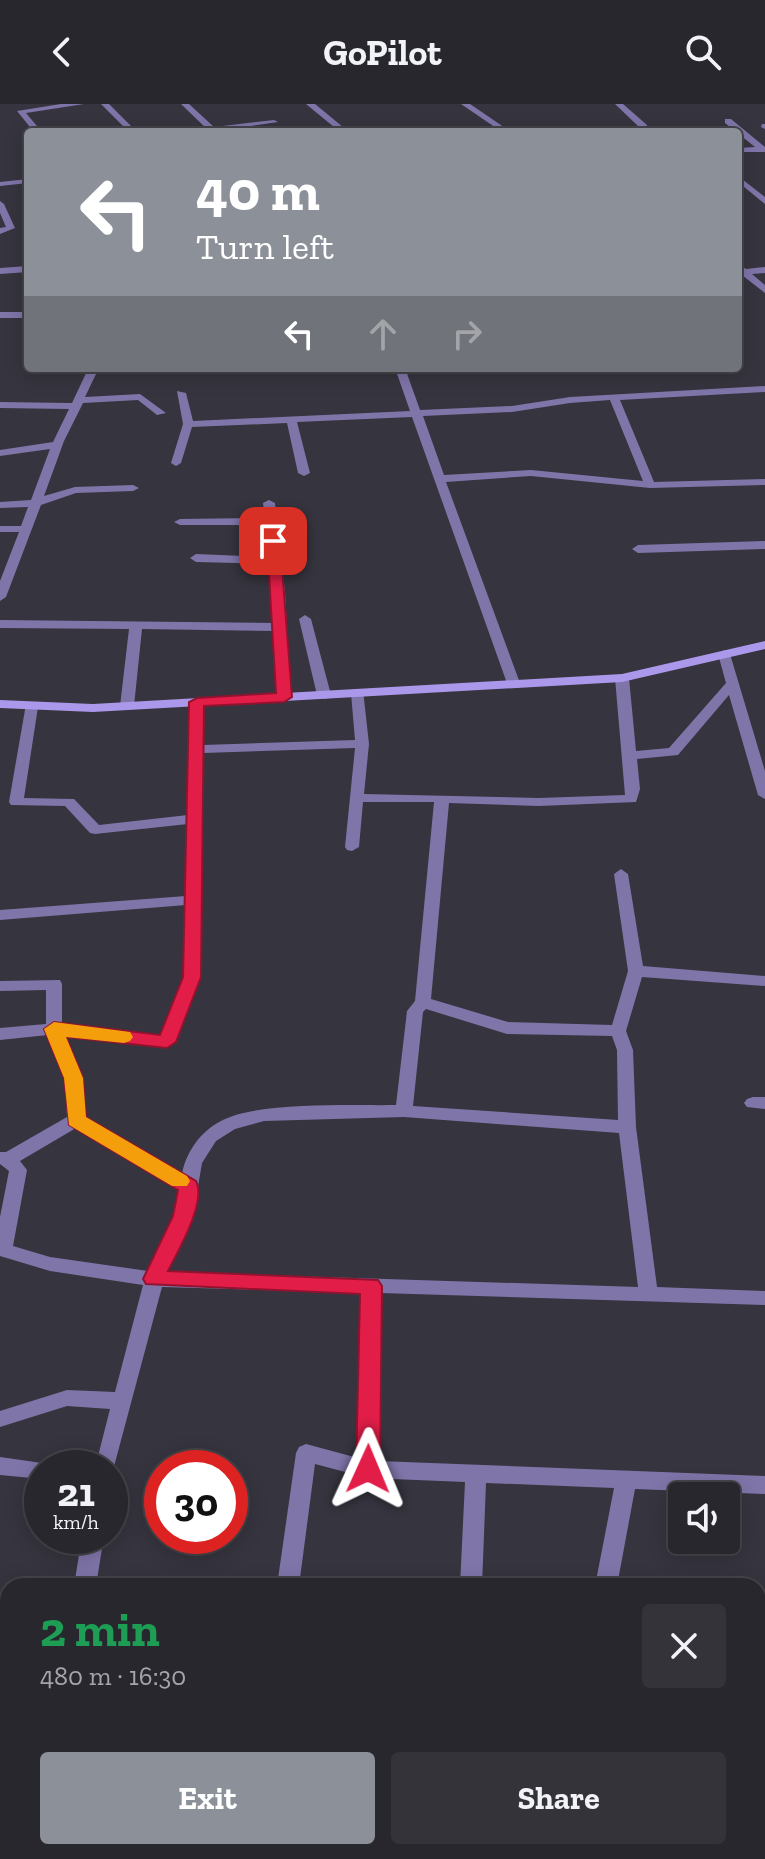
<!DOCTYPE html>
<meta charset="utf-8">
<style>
body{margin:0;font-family:"Zilla Slab",serif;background:#34333a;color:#f1f3f6;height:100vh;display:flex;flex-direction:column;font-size:30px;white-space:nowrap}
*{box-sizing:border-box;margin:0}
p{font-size:26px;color:#a5a5aa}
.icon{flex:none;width:44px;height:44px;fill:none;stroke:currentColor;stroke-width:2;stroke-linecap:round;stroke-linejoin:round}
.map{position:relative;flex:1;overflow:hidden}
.side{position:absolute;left:0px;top:1474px;width:766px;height:282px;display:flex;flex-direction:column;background:#28272e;border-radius:24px 24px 0 0;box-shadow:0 4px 20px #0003,0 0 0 2px #44444a}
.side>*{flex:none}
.guide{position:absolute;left:24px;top:24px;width:718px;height:244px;border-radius:8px;box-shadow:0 4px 20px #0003,0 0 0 2px #44444a;background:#8c9099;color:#fff;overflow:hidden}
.tools{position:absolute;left:668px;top:1378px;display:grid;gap:16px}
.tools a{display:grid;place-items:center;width:72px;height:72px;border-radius:8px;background:#28272e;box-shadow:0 4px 20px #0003,0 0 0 2px #44444a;font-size:40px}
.speed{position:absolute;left:24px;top:1346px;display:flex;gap:16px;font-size:40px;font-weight:700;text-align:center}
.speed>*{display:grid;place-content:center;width:104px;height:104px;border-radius:50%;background:#28272e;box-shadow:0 4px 20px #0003,0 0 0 2px #44444a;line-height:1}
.speed small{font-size:20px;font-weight:400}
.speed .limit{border:12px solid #d22;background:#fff;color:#111}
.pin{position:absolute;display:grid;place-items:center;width:68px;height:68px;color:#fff;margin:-34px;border-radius:16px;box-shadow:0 4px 12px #0006}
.me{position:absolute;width:88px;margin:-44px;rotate:1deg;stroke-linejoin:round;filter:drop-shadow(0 0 6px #0008)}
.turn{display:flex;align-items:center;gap:28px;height:168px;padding:0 40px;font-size:36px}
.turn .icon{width:104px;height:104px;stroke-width:2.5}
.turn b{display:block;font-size:56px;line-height:68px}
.lanes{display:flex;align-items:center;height:76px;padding:0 40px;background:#0003;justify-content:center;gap:40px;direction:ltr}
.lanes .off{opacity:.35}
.round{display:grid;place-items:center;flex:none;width:84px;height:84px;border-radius:8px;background:#34333a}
.summary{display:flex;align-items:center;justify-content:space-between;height:136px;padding:0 40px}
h1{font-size:48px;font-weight:800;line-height:60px;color:#1e9e55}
.cta{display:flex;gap:16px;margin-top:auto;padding:16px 40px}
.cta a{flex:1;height:92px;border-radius:8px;background:#8c9099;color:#fff;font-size:32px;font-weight:800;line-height:92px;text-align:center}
.cta a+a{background:#34333a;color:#f1f3f6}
header{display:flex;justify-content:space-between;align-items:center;height:104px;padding:0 40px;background:#28272e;font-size:36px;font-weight:800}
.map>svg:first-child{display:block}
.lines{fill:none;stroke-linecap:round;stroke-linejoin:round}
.street{fill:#8075a9;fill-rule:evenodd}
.secondary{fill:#ab98ea;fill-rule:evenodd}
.route{fill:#e11d48;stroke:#92132f;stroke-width:2}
.slow{fill:#f59e0b}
</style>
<header><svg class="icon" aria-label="back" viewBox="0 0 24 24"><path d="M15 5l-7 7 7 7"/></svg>GoPilot<svg class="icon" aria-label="search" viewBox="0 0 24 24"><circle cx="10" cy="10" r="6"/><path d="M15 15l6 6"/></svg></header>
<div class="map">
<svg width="765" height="1755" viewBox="0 0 765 1755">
<rect width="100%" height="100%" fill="#36343e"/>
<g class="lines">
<!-- street -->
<path class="street" d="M61,0h23l-58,9 16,19h-8l-17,-21z
M101,0h8l28,28h-8z
M181,0h8l25,23 60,-7 4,2 -68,10z
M306,0h9l34,28h-9z
M461,0h9l41,28h-9z
M615,0h8l24,21v4l-35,3 26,-6z
M725,15h6l34,28v5h-27v-4l17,-1 -30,-24z
M762,20h3v5l-4,-2z
M566,22l9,6h-55l4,-2z
M738,72l27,21v7l-27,-22z
M28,75v4l-28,3v-4z
M0,97l4,3 11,24 -15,6v-6l6,-1 -6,-14z
M738,160l8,5 19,-2v6l-13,1 13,11v8l-27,-21z
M28,162v6l-28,2v-6z
M0,208h28v6h-28z
M127,264l-5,3 -26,3 -11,23 55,-3 26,19 -9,2 -19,-15 -55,3 -19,38 -20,55 31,-9 58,-2 6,3 -6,3 -57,2 -35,12 -35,92 -6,4v-20l19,-49h-19v-6h21l7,-19 -28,1v-6l31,-2 19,-51 -50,7v-6l53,-8 16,-33 -69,-1v-6l72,1 16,-34z
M395,264h10l15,42 92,-4 58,-9 195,-11v6l-145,8 34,82 111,-3v6l-115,3 -119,-12 -85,6 74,201 -7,4 -5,-1 -96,-269 -115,5 13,51 -6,3 -6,-3 -11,-50 -95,4 -11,36 -5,3 -5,-3 12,-39 -6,-33 9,2 7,28 217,-10zM610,296l33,81 -112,-11 -87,5 -21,-59 89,-4 58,-9z
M269,396l6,3 10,89 6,105 -2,3h-10l-2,-3 -2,-66 -133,-2 -8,77 -7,4 -7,-4 9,-77 -129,-1v-8l274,3 -4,-59 -74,-2 -6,-4 6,-4 73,3 -3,-32h-86l-6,-3 6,-3 85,-1 -2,-15z
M765,437v8l-127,4 -6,-4 6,-4z
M305,511l6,4 20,76 -2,3 -5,1 -7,-4 -18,-76z
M724,546l6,4 35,117v28l-7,-4 -29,-100 -51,60 -41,4 3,30 -4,13 -97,4 -90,-3 -18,196 77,23 104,3 16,-54 -14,-97 7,-5 7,5 15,92 122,10v10l-123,-9 -16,54 7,19 3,77 21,160 108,4v14l-385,-12 -2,168 387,15v18l-130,-5 -18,97h-22l19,-98 -128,-5 -4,103h-22l5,-104 -97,-4 -53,-14 -16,122h-22l19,-133 3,-6 7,-3 52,14 3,-165 -199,-6 -50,187 -2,1v-7h-15l15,-59 -43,-3 -67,21v-16l67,-21 48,2 28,-107 -93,-14 -50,-15v-39l9,-46 -9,-7v-12h6l61,-35 -2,-39 -17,-43 -48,5v-12l46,-4v-34l-46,1v-10l60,-1 2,4v40l99,12 23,-59 2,-72 -186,15v-10l186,-14 2,-72 -93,10 -5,-1 -25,-27 -54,-1 -2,-3 17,-98 5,-1 7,4 -14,91 50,1 25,26 89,-10 2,-113 7,-4 7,4 -1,43 152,-5 -4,-47 2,-3h10l6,54 -5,50 175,4 86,-3 -10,-117 7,-4 7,4 7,73 33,-3 57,-65 -8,-29zM355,644l-10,99 2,3 5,1 7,-4 4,-45h71l-19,199 -8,10 -11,94c-44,1 -138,-4 -175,16 -20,10 -35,31 -39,53l-98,-57 -3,-39 -16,-42 102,12 8,-6 25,-65 3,-224zM426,905l81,25 105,2 5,14 1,70 -205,-14 10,-94zM404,1013l215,16 19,154 -471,-15 26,-56 9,-53 14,-22 19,-12 29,-8zM76,1024l103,62 -4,26 -27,55 -98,-14 -37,-11 14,-76 -7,-9z
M753,993h12v12l-18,-2 -3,-4 3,-4z
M0,1353l49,7 2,4h-9v11l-42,-4z
M82,1432h22l-8,50h-22z
M31,1748h24l-1,7h-24z
M241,1748h24l-1,7h-24z
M446,1748h24v7h-24z
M681,1748h24l1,7h-24z"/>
<!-- secondary -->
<path class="secondary" d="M765,537v8l-143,33 -529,30 -93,-4v-8l93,4 529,-30z"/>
</g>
<!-- route -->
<path class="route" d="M273,433l7,4 12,156 -8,5 -80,4 -3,271 -25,65 -9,6 -101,-11 17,41 3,39 110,64c11,21 -18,70 -28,90l210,9 4,6 -2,183 -4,7 -8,3 -8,-3 -4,-7 4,-175 -214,-10 -3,-5 30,-63 5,-26 -109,-65 -5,-47 -20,-49 10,-7 106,13 23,-58 6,-275 8,-4 79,-5 -9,-152z"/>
<!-- slow -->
<path class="slow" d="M54,918l76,10 3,5 -3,4 -6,2 -58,-6 17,41 3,39 101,59 3,5 -3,5h-15l-103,-61 -5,-47 -20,-49z"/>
</svg>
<div class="tools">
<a><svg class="icon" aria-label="sound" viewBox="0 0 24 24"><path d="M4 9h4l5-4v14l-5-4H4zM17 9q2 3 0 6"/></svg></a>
</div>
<div class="speed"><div>21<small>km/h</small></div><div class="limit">30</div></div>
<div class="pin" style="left:273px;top:437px;background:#d93025"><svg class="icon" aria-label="arrive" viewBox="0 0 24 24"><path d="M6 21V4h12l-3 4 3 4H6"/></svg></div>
<svg class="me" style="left:368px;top:1365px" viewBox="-20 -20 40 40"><path d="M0-17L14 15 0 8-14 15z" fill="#e11d48" stroke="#fff" stroke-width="4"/></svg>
<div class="guide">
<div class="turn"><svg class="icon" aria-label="left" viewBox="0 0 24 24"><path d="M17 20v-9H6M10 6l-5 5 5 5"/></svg><div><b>40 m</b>Turn left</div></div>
<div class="lanes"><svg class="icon" aria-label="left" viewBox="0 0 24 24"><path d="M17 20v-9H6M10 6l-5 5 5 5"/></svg><svg class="icon off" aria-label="ahead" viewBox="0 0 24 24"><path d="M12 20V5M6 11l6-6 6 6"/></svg><svg class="icon off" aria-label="right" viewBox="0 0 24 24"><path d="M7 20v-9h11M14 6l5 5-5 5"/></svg></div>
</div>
<section class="side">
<div class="summary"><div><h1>2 min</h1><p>480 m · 16:30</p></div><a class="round"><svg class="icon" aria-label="close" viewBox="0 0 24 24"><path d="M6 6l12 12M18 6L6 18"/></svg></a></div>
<div class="cta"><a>Exit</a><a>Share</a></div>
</section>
</div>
